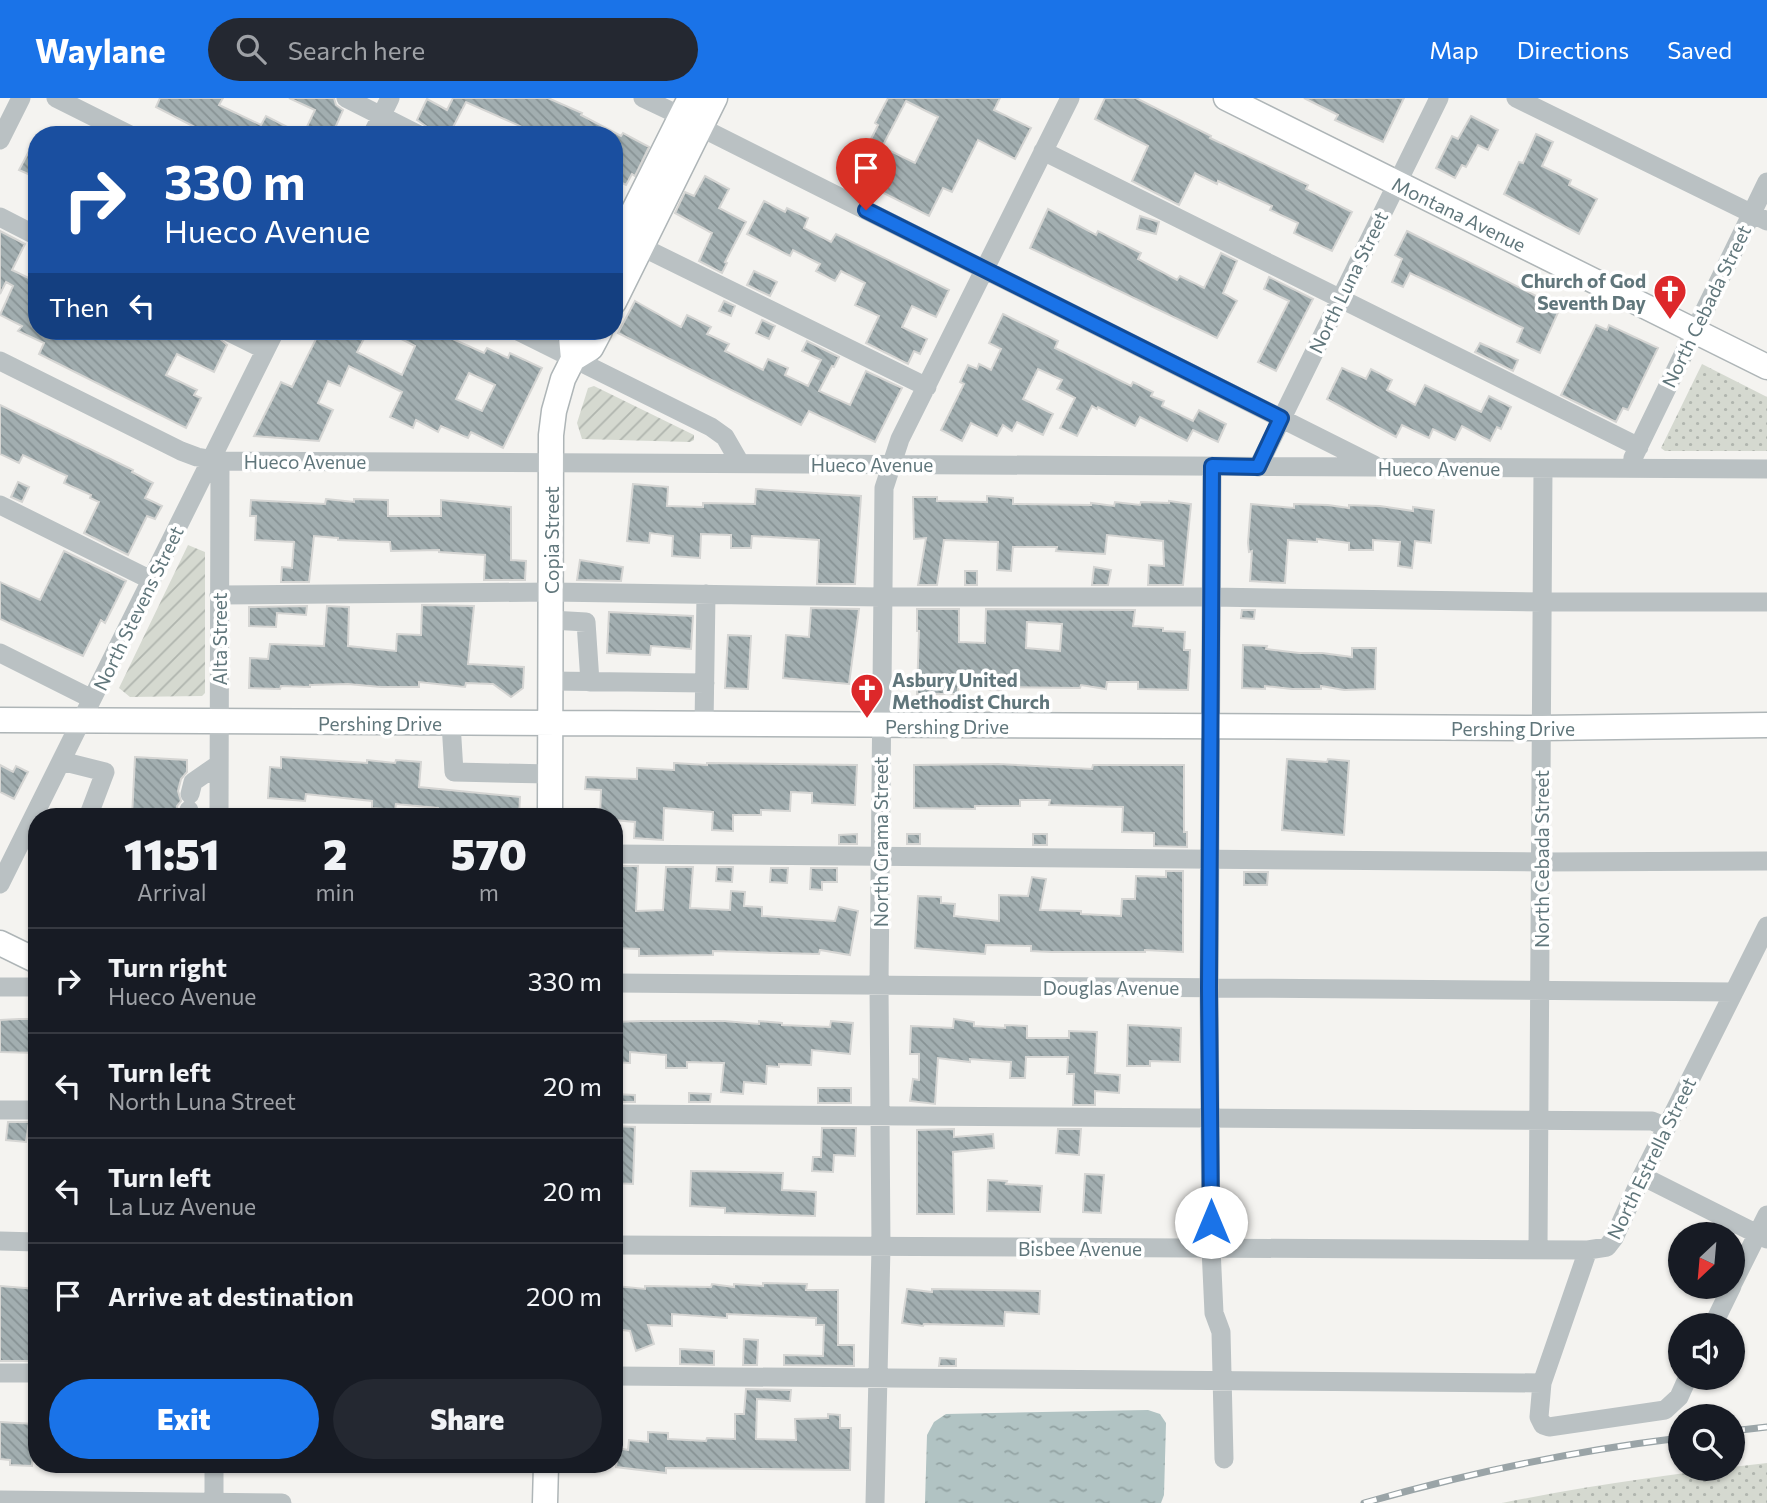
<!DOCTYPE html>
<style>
body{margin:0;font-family:Commissioner,sans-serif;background:#242831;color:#f1f3f6;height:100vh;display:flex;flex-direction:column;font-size:26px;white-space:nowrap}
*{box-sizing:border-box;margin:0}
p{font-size:23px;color:#9ea1a6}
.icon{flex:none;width:38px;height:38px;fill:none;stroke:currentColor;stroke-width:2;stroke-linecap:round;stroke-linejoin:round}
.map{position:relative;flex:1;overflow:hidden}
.side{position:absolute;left:28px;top:710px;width:595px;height:665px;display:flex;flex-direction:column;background:#171b24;border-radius:28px;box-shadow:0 2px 5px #0004}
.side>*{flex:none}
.guide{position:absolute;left:28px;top:28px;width:595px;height:214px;border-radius:28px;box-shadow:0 2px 5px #0004;background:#1a4fa0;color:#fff;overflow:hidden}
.needle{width:46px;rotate:206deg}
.fabs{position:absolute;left:1668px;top:1124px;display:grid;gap:14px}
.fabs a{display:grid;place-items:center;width:77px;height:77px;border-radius:50%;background:#171b24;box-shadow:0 2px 5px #0004;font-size:35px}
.pin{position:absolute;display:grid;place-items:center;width:60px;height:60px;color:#fff;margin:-72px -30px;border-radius:50% 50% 50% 0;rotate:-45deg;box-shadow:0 0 7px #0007}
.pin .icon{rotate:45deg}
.me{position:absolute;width:77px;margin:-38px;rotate:0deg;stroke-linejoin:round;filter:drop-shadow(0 0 5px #0008)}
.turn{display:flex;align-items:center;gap:24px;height:147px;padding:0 21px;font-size:32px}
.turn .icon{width:91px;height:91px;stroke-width:2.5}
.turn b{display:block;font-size:49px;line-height:60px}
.then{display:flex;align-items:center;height:66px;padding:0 21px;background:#0003;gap:14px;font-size:26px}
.eta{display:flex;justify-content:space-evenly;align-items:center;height:119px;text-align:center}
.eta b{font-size:42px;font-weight:800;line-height:49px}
.primary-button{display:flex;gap:14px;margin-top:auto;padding:14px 21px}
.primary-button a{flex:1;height:80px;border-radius:42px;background:#1a73e8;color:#fff;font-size:28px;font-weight:800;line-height:80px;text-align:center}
.primary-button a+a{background:#242831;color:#f1f3f6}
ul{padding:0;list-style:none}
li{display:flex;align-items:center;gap:21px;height:105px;padding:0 21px;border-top:2px solid #363941}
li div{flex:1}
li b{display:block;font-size:26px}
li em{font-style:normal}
header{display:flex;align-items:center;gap:42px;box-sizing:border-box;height:98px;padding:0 35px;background:#1a73e8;color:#fff}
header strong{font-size:33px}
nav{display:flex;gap:38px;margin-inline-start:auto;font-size:24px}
.search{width:490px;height:63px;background:#242831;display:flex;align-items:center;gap:18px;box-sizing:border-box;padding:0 24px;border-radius:38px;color:#9ea1a6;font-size:26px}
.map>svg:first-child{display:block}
.park{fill:url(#park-dots)}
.garden{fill:url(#garden-furrows)}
.water{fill:url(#water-ripples)}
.building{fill:url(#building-back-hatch);stroke:#d5d5d3;stroke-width:2;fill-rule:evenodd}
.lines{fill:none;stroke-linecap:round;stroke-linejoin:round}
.major-casing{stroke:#aeb5b7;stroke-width:27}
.minor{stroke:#bac1c3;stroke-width:19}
.major{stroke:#fff;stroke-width:24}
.rail-casing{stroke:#9aa4a7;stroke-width:7}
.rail{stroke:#fff;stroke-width:4.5;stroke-dasharray:13;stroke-linecap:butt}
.route-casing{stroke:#114b97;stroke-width:18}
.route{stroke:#1a73e8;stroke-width:12}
.labels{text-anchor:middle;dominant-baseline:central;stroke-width:7;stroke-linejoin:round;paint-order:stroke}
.street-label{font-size:19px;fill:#60767b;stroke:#fff}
.poi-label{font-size:19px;font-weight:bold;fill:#60767b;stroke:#fff;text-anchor:end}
</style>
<header>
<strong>Waylane</strong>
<div class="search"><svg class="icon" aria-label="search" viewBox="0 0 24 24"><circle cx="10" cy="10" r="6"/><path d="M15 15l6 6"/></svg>Search here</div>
<nav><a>Map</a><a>Directions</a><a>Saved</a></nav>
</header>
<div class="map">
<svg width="1767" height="1405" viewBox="0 0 1767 1405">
<defs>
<pattern id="park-dots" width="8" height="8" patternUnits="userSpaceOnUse" patternTransform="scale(1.75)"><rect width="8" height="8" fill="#d5d9d0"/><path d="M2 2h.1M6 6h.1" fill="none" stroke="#b0b5ae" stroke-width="1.8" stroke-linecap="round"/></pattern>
<pattern id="garden-furrows" width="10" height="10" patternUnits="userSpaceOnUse" patternTransform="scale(1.75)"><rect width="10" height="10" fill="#d5d9d0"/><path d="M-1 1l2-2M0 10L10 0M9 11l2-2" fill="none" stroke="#b0b5ae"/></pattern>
<pattern id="water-ripples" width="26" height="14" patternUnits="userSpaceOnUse" patternTransform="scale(1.75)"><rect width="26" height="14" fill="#b1c3c3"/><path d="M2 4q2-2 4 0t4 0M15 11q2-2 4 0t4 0" fill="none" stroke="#93a3a3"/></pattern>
<pattern id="building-back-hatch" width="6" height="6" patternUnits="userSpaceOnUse" patternTransform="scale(1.75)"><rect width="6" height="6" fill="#a2aeb0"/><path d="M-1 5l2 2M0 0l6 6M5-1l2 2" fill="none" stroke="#879294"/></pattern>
</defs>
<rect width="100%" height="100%" fill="#f4f3f0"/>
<!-- park -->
<path class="park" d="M1702,266l65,33v54h-102l-4,-3z
M1767,1365v40h-265c88,-18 177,-30 265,-40z"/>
<!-- garden -->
<path class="garden" d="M594,288l100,49v5l-4,2 -108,-3 -5,-16 11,-35z
M188,447l17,7v141l-3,3 -72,1 -11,-9z"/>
<!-- water -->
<path class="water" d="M1148,1312l12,4 6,9 -2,72 -3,8h-236l2,-68 7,-13 12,-8z"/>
<!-- building -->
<path class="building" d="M160,0h63l-4,7 42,20 5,-9 37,19h-93l-54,-28z
M289,0h45l2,7 7,5 -11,25h-29l12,-25z
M453,0h95l34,15 -1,2 40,21 2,-3 26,14 -14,29 -3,-2 -6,11 -12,-6v-44h-74l-74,-33 -17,33h-10l-22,-15 10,-21 20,11z
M888,0h112l-6,12 37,18 -16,31 -37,-19 -26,52 -9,-4 -14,28 -77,-39 26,-52 -3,-2zM906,3l32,16 -23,46 -33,-16z
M1105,0h31l75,38 -1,2 98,47 -2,4 46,23 -20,39 -38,-18 4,-10 -28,-13 2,-4 -54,-25 -1,3 -22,-11 -16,32 -47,-24 16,-35 -53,-27z
M1304,0h100l-21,44 -48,-22 3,-5z
M1471,18l27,14 -10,20 -10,-5 -12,22 -4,-2 -7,13 -19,-10 16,-32 6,3z
M1536,36l17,8 -11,24 29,14 -2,5 28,14 -18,35 -75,-40 15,-32 4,1z
M37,38v42l-18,-8z
M705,78l24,13 -10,19 27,14 -21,40 2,1 -5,10 -23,-12 13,-28 -37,-20 10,-21 9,4z
M764,103l21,11 2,-4 21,10 -4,10 27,14 5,-8 113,56 -13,27 -24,-11 -10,21 25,12 -7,15 -6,-3 -6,13 -42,-21 13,-27 -24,-11 10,-22 -24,-12 -6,10 -19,-10 4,-7 -27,-14 -3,6 -43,-22z
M1048,111l48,26 2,-4 43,22 -3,6 39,21 3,-4 24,12 17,-35 16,8 -14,32 14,8 -20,37 -187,-90z
M1140,118l19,6 -3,12 -19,-5z
M0,133l25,13 -13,26 25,12 -8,17 8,4v28h174l16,14 -13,27 -37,-18 -11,21 31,15 -3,5 7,3 -15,30 -147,-74 5,-11 -26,-12 4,-5 -22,-11 13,-29 -7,-4 -6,12z
M1407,133l153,77 -20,45 -23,-11 6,-14 -75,-37 -38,-18 -7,14 -11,-5 10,-23 -7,-4z
M754,173l23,11 -7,14 -23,-11z
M1269,179l44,22 -37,72 -18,-9 31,-61 -25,-12z
M635,203l46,26 6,-12 24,12 -4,7 22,10 -4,7 38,19 5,-11 20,9 -3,7 23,11 13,-26 -19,-9 5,-10 32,16 -5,10 -2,-1 -13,25 31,14 16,-34 36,17 -27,54 -66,-31 -8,14 -183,-92z
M724,203l11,5 -4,10 -12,-5z
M1003,216l55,27 -3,7 76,38 2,-4 20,10 -2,4 13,5 -2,5 31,15 6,-11 27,14 -8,18 -25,-12 -6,11 -47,-24 -5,9 -37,-19 -1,2 -5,-3 -15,30 -17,-8 15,-30 -18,-9 5,-9 -24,-11 -15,30 30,15 -10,21 -26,-13 -5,9 -9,-6 -6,11 -26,-13 -9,18 -21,-11 23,-46 -4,-2 8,-17 9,4 2,-5 12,6 10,-21 -12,-6z
M762,222l13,6 -6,13 -13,-6z
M1596,227l11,5 2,-5 49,23 -30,62 -5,-2 -7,14 -55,-27z
M320,233h48l-11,21 45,23 13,-29 -29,-15h49l49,22 3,-5 21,10 2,-5 32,15 -39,80 -32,-16 -3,6 -27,-12 -3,6 -22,-12 -3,8 -23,-11 12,-25 -53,-26 -9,20 -12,-5 -10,22 15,7 -14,31 -65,-5 27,-54 11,5zM469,275l26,12 -13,26 -26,-12z
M1480,245l38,17 -5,11 -38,-19z
M1342,270l24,11 5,-10 21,11 -5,10 28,15 10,-20 56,27 8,-16 22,11 -10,22 -4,-2 -7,14 -28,-15 -7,14 -22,-11 -4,9 -27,-13 -6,12 -69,-38z
M0,307l133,65 -1,2 21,11 -8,15 17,8 -7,13 -8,-3 -19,39 -44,-22 15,-31 -9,-4 1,-3 -27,-12 3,-7 -44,-21 -4,8 -19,-9z
M18,384l11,5 -7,15 -11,-5z
M633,386l35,3 -1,19 36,1v-4l52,1 1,-15 105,7 -6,88h-38l2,-44 -67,-4 -1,12h-20v-13l-30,-1 -1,24 -28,-2 1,-20 -23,-3 -1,10 -22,-2z
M987,398l26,2v6l78,1v-2l23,3 1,-4 25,3 1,-3 28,1v-2l22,3 -8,81h-35l1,-20 15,1 -1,-25 -56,-6 -2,19 -49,-3 1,-4h-44l-2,24 -14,-1 1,-28 -54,-2 -7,45h-19l8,-47 -12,1 -1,-42h24v4l50,1z
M326,401l28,3v-3l34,1v16h53v-16l70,7v53l15,1 -1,19h-41l1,-25 -46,-3v-2l-48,1 -1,-9 -52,-2v-2l-24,-2 -5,46h-28l1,-15 10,1 2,-26 -39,-2 1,-24h-6l1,-16 74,4z
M1251,406l43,4v-4l34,1 21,3v-3l31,1 33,5v-4l21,3 -3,33 -16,-2 -3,27 -14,-2 2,-24 -27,-2v10h-24v-7l-32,-4v3l-29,-2 -3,43 -35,-2 2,-30 -3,1 -1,-9z
M64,453l62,30 -21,42 -4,-3 -18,36 -83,-37v-37l40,18z
M580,462l43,7 -2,14 -44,-1z
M1094,469l17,3 -3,15h-16z
M965,473h12v14h-12z
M422,507l52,1 -6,58 56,3 -1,21 -12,9 -18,-13 -27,-1 -1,4 -46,-5v5h-38l-33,-3 -38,1v2l-29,-1 -1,3 -31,-1 1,-30 18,1 2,-15 54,2 3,-40 22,1 -1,39 48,5 1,-17 24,1z
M307,508l-1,9 -29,-2 -1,14 -27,-1v-19z
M811,510l48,1 -10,75 -66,-6 3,-43 23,2z
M917,511h42v33l26,1 1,-34 149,1 -2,16 30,2v3l22,1 -1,18h6l-2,40 -50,-1v-7h-31l-1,7 -25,-4 -1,3 -79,-1v3l-43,-2v6h-41l2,-63h-2zM1027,524l35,2 -2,27 -34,-3z
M1242,512h13l-1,9 -13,-1z
M609,514l84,4 -2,33 -40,-3 -1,9 -43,-2z
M728,537l23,1 -3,53 -23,-1z
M1243,547l24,1 -1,3 33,4h23l30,4v-9h24l-1,41 -31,1 -23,-4v3h-29l-27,-3v3l-23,-1z
M135,659l52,3v12l-6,7 -3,12 3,10 -4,5 1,11h-46z
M281,659l86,6v-3l28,3 1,-3 25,2 -2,25 101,10 -1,20h-81v-9l-42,-4 -1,6 -23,-2v-7l-66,-7 -1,7 -37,-3 2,-31 11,1z
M1287,661l40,3 1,-3 21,2 -5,74 -62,-5z
M674,665l33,2v-2l150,2 -2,40 -43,-2v-10l-21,-1 -1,19 -29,-1v5h-28v16l-21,-1 1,-18 -49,-4 -1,32 -29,-2 1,-16 -21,-2v-3h-14l1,-27 -16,-1 1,-12 51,2v-11l37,2z
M998,666l94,5 1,-4h91v67h3v15l-33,-1v-13l-32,-1 1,-25 -74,-2 1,-5h-30v6h-45v3l-61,-1v-43z
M0,667l13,7 3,-6 12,6 -14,27 -14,-7z
M857,736v10h-18v-9z
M907,736h13v10h-13z
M1033,736h14v11h-14z
M614,768h24l-2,45 27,-1 3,-43h27l-3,41 40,2 1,-19 14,1 -1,14 18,1v9l73,5 4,-14 19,4 -8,44 -30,-5 -1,4 -106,-3v4l-74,1v-7l-25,-1z
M717,769h16l-1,15 -16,-1z
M771,770h17l-1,15 -17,-1z
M811,770h26v14h-15v8l-12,-1z
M1166,773h17v81l-38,-2v2h-94l-20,-1v-5l-45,-1 -1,9 -70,-6 3,-52 23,1v6l14,1 -1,12 45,5v-26l29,1 4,-19 14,2 -6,31 41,1v3l40,2 1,-17h13l1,-23 30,1z
M1244,774h24l-1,13h-23z
M19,921h18v34l-37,-1v-32z
M954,921l20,3v4l31,2v-3l22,1v12h42v-7l28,1 -2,41 25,2 -1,18 -24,-2v14h-22l1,-31h-7l1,-17h-42l-1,21h-15l1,-16 -41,-3v3l-32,-4 -3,46 -25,-3 3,-22 6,1v-26h-9l1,-28 42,2z
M641,923h83l35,3v-3l23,2v2l48,2 1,-6 22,2 -3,31 -38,-4 -1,15 -32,-1v3l-12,-1 -1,18 -22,-2 -1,12 -22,-2 3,-29 -37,-1v6h-21v-13l-36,-3v11l-16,-1v-40z
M1128,927l53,3 -1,34 -30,-1v5h-23z
M818,990h33v15h-33z
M689,995l22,1 -1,8h-21z
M614,996l21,1v7h-21z
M8,1024h21l-3,20 -20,-2z
M614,1028l21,1 -2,57 -19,-1z
M822,1030h34l-1,28 -21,-1 -1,17 -21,-1 1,-14h8z
M954,1031v8l39,-3 1,14 -41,4 1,62h-37v-84z
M1058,1031h23l-2,26 -23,-2z
M691,1073l92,2 -1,17 34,2 -1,24 -90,-3v-5l-35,-2z
M1085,1076l19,1 -3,38 -18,-1z
M988,1082l19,1 -1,3 36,2 -2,26 -53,-1z
M763,1185l44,1 -1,6h32v55h16v21l-70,-1v-10l39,1 1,-31h-8v-7l-89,-4v4l-55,-4v12l-24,-1 6,19 -18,7 -6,-20 -16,-2 3,-43 28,3v-3l66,1 1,-3 22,3v-3l29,2z
M0,1188l37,3v72h-37z
M907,1191l25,3v-3l108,2 -1,23 -34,-2 -1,14 -80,-2 -1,2 -21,-3z
M744,1241l14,1 -1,25h-14z
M680,1251l34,2v14l-34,-1z
M940,1260l16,1v7h-17z
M746,1291l45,1 -1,11 -33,-2 -1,40 40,1 -1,-21 33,-1v-4l12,1v13h11l-1,42 -184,-2v5l-50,-6 2,-19 10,2 1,-10 19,2v-10l20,1v6l38,2 1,-3 28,1v-25h9z
M0,1324l35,2 -3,42 -22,-1v-5l-10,-1z"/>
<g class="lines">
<defs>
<path id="major" d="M1226,0l541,269
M614,152l76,-152
M614,204l101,-204
M573,261l18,-11 9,-17
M0,622l1541,8 226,-3
M550,719l1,-382 3,-24 9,-32 10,-20 -2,-22 4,-6
M0,845l37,18
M545,1405l1,-38"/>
</defs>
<!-- major casing -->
<use href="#major" class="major-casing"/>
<!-- minor -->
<path class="minor" d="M56,0l74,37
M346,0l73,37
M643,0l38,18
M1516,0l251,123
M700,29l674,338
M372,37l18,-37
M0,42l21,-42
M1043,53l596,296
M0,119l37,19
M642,149l285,140
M227,233l38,19
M518,233l193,96 14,10 15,26
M0,263l181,90 16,6 23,4 1547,8
M1633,360l134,-276
M1212,368l-3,521 2,261 3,65 7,19 3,127
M1258,369l181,-369
M0,407l151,75
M219,497l332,-3 330,5h330l331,5h225
M551,522l35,2 4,60
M0,555l92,46
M551,583l154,2
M451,625l3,49 96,2
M704,627l2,-131
M61,663l44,11 -17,45
M190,696l3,-12 26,-18
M189,712l1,7
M219,719l1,-356
M614,756l927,8 226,-1
M0,786l275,-553
M614,885l1120,9
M0,889h37
M0,1012h37
M614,1016l1038,7 15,6
M1642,1078l125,63
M0,1143l37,1
M614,1147l974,5
M1538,1151l5,-781
M1732,1187l35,-70
M1713,1227l19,-39
M0,1275h37
M614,1278l928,7
M1688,1279l-9,20 -14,13 -116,17 -6,-2 -4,-8 3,-34 46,-133 19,-3 7,-9 28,-62 125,-250
M0,1402l282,3
M214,1405v-38
M875,1405l6,-256 -2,-262 5,-497 16,-49 170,-341"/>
<!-- major -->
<use href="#major" class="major"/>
<defs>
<path id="rail" d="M1732,1333l35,-4
M1364,1405c104,-30 209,-52 316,-65"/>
</defs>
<!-- rail casing -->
<use href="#rail" class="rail-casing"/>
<!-- rail -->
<use href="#rail" class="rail"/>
</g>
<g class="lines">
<defs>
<path id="route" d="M866,112l415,208 -23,49 -46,-1 -3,522 2,234"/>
</defs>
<!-- route casing -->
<use href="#route" class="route-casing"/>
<!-- route -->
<use href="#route" class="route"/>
</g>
<!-- icons -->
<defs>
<symbol id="church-pin" viewBox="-11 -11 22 30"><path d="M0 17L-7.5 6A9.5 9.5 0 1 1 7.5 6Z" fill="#dd282a" stroke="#fff"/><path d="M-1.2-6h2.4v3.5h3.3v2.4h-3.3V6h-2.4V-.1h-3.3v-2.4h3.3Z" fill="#fff"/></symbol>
</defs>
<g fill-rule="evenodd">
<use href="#church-pin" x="1651" y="174" width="38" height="52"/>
<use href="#church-pin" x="848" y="573" width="38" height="52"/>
</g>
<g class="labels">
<!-- street labels -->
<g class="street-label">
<text transform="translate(1459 116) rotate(26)">Montana Avenue</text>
<text transform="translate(1348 184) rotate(-64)">North Luna Street</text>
<text transform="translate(1706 208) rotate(-64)">North Cebada Street</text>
<text x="305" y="363">Hueco Avenue</text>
<text x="872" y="366">Hueco Avenue</text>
<text x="1439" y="370">Hueco Avenue</text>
<text transform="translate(551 442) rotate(-90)">Copia Street</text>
<text transform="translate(138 510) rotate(-64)">North Stevens Street</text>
<text transform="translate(219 541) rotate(-90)">Alta Street</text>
<text x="380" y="625">Pershing Drive</text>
<text x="947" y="628">Pershing Drive</text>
<text x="1513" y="630">Pershing Drive</text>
<text transform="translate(880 744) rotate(-90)">North Grama Street</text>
<text transform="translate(1541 761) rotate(-90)">North Cebada Street</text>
<text x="1111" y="889">Douglas Avenue</text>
<text transform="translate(1651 1060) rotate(-64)">North Estrella Street</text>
<text x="1080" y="1150">Bisbee Avenue</text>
</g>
<!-- poi labels -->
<g class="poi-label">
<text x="1646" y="182">Church of God<tspan x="1646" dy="22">Seventh Day</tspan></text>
<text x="892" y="581" text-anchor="start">Asbury United<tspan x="892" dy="22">Methodist Church</tspan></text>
</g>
</g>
</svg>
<div class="fabs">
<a><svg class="needle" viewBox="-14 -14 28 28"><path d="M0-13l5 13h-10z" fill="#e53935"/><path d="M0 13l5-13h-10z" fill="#9ea1a6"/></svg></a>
<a><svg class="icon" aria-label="sound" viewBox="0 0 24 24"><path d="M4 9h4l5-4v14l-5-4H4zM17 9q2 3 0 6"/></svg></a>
<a><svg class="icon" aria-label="search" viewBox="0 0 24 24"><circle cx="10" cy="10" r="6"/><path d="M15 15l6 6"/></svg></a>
</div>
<div class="pin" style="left:866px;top:112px;background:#d93025"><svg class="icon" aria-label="arrive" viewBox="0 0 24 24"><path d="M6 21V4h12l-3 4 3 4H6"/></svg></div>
<svg class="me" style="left:1211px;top:1124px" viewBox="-20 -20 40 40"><circle r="19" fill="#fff"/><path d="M0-13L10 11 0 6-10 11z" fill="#1a73e8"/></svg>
<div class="guide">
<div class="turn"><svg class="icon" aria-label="right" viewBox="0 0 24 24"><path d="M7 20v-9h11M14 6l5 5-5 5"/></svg><div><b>330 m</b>Hueco Avenue</div></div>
<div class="then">Then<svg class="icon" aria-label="left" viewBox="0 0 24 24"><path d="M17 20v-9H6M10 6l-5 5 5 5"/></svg></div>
</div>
<section class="side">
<div class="eta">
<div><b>11:51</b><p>Arrival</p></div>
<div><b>2</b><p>min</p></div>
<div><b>570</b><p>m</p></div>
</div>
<ul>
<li><svg class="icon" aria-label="right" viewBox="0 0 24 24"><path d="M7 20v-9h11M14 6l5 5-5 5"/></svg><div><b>Turn right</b><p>Hueco Avenue</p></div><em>330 m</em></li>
<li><svg class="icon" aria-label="left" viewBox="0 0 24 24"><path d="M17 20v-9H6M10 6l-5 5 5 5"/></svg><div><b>Turn left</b><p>North Luna Street</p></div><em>20 m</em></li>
<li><svg class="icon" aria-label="left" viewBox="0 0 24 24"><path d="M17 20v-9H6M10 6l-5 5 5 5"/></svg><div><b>Turn left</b><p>La Luz Avenue</p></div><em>20 m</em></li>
<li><svg class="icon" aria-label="arrive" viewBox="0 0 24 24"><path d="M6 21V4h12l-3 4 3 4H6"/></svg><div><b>Arrive at destination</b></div><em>200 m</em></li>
</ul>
<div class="primary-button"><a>Exit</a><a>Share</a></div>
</section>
</div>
